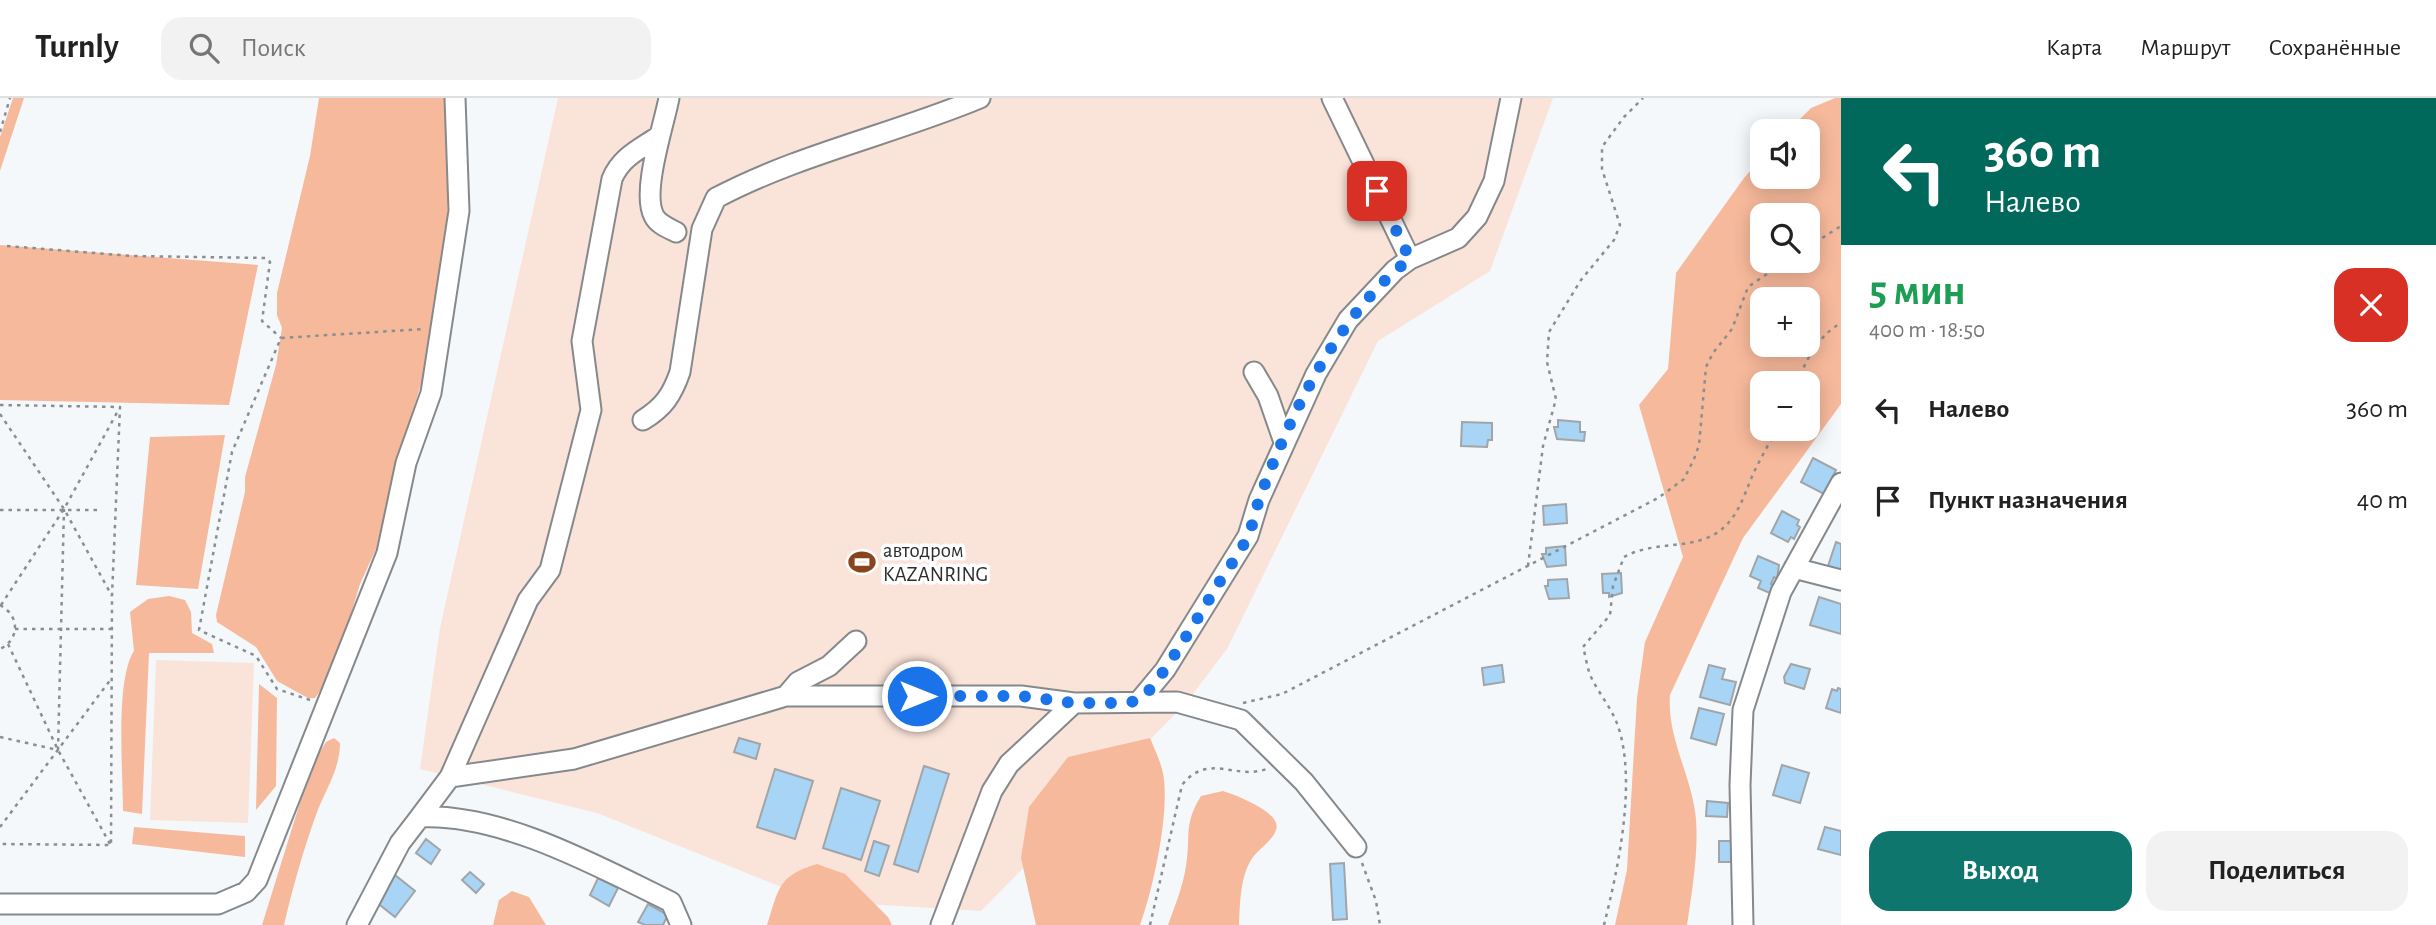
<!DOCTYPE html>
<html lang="ru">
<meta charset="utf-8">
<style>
body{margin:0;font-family:"Alegreya Sans",sans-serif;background:#f2f2f2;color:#222;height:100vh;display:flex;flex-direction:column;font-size:26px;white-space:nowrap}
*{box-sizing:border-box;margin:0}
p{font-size:23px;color:#767676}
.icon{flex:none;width:38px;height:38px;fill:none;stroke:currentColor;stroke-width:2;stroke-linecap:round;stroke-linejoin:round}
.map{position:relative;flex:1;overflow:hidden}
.drawer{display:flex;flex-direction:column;background:#fff;width:595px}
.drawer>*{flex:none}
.banner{background:#00695c;color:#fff;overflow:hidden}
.tools{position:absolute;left:1750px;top:21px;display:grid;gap:14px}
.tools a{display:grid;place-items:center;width:70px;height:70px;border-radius:14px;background:#fff;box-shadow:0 4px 18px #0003;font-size:35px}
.pin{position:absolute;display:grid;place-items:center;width:60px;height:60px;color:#fff;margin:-30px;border-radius:14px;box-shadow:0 4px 10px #0006}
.me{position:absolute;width:77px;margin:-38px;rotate:90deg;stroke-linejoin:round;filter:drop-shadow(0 0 5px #0008)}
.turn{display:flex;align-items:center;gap:24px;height:147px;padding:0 28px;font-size:32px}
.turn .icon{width:91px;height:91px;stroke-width:2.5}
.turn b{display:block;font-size:49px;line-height:60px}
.round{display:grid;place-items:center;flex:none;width:74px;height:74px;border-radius:21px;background:#f2f2f2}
.overview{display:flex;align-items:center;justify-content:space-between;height:119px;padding:0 28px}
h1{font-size:42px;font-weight:700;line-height:52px;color:#1e9e55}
.primary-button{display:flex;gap:14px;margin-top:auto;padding:14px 28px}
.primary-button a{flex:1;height:80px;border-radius:21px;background:#0f766e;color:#fff;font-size:28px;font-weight:700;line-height:80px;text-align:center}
.primary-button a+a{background:#f2f2f2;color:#222}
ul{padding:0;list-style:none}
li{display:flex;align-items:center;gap:21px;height:91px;padding:0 28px}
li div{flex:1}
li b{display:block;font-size:26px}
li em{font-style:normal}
header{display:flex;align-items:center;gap:42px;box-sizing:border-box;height:98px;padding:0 35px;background:#fff;border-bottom:2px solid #e0e0e0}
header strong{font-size:33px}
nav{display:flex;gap:38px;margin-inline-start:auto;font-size:24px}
.search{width:490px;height:63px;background:#f2f2f2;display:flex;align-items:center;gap:18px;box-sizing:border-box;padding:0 24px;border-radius:21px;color:#767676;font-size:26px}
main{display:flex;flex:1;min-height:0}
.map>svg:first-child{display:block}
.green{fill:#fae3d8}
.forest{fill:#f7b99b;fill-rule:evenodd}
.building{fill:#a8d5f6;stroke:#a1a5a7;stroke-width:2}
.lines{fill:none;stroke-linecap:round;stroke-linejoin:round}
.minor-casing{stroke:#86898b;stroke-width:23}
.path{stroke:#8b8e90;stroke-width:2.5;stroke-dasharray:3.5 5;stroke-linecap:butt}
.minor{stroke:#fff;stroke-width:19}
.route{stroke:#1a73e8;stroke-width:12;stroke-dasharray:0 21.6}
.labels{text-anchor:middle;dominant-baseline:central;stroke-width:7;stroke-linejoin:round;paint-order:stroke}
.poi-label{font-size:21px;fill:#2c2e2e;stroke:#fff;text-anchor:start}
</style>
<header>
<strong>Turnly</strong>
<div class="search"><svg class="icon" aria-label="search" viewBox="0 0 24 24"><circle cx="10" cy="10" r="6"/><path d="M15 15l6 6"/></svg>Поиск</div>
<nav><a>Карта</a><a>Маршрут</a><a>Сохранённые</a></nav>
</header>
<main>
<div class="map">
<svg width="1841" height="827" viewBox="0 0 1841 827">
<rect width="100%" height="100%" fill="#f4f8fb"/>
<!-- green -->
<path class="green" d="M558,0h995l-63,173 -112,70 -151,308 -41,54 -205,208 -165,-10 -219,-88 -177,-44 20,-141z
M156,562l98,3 -6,160 -98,-3z"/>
<!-- forest -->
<path class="forest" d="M13,0h11l-24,73v-34z
M319,0h136l-10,150 -12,96 -39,130 -17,73 -17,37 -26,86c-11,9 -10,18 -19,28h-7l-31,-17 -21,-34 -39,-25 -1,-7 29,-123v-15l31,-112 6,-37 -5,-13v-22l33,-137z
M1835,0h6v306l-98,134 -73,157c-3,41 19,76 25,116 5,33 -3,81 -8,114h-72l12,-55 10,-172 8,-56 38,-85 -44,-152 29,-36 8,-96 68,-95 18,-20v19h46v-46h-20l23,-23zM1762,117h46v46h-46zM1762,201h46v46h-46zM1762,285h46v46h-46z
M0,147l258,20 -29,140 -229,-5z
M225,337l-27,154 -62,-4 14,-148z
M169,498l16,4 6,12 1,21 20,11 2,9h-65l-7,161 -19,-3c0,-37 -8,-132 11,-160l-4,-39 18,-13z
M259,586l18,14 -1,88 -20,24z
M334,640l6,5c0,27 -15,47 -24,72 -13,36 -23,72 -32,110h-22l50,-161 14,-22z
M1150,640c4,10 9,20 12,31 10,36 -9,121 -22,156h-104l-15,-67 8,-51 39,-50z
M1223,693c13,4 60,22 53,39 -4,12 -19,20 -25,30 -11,18 -11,45 -12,65h-71c7,-19 15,-39 18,-59 5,-30 -3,-41 15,-70z
M134,729l111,9v21l-113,-13z
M817,766l28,10 43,43 4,8h-125c12,-36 10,-49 50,-61z
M512,793l17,6 17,28h-53l6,-25z"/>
<!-- building -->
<path class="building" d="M1558,322l22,2v10h5l-1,9 -27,-2 -3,-12h4z
M1462,324l30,1v17h-4l-1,7 -26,-1z
M1813,360l23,12 -12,24 -23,-12z
M1566,406l1,19 -23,2 -1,-19z
M1782,413l17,9 -2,5 3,2 -6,12 -3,-2 -3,5 -17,-9z
M1836,444l5,2v26l-13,-4z
M1565,448l1,19 -19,2 -5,-13h4v-6z
M1758,458l21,9 -2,14 -3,-2 -3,7 10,4 -4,8 -19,-8 3,-7 -11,-5z
M1621,475l1,20 -13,4v-4h-6l-1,-19z
M1567,481l2,19 -20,1 -4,-13h3v-6z
M1819,499l22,7v30l-31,-9z
M1791,566l19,5 -6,20 -19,-6 -1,-6z
M1502,567l2,17 -20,3 -2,-17z
M1709,567l16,4 -3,10 14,3 -6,23 -30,-8z
M1838,590l3,1v24l-15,-5 6,-19 5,2z
M1699,610l25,6 -8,31 -25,-7z
M739,640l21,6 -4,15 -22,-7z
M1782,667l27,8 -9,30 -27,-8z
M924,668l25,8 -31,98 -24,-8z
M775,671l38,12 -18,58 -38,-12z
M841,690l39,13 -19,59 -38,-12z
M1707,703l21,2 -1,14 -21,-1z
M1825,729l16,4v24l-23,-6z
M426,741l14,11 -9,14 -15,-11z
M874,743l15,5 -10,30 -14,-5z
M1719,743h18l-1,21h-17z
M1344,765l3,56 -14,1 -3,-56z
M470,774l14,12 -8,9 -14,-13z
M395,777l20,16 -20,26 -20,-16z
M598,780l20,10 -9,18 -19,-11z
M648,806l20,11 -5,10h-18l-7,-3z"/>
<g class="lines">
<defs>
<path id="minor" d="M669,0c-5,27 -28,94 -15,118 4,8 14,12 22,16
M1332,0l78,161
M1254,274l14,24 16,46
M643,322c21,-13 29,-25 37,-48l22,-143 14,-31c83,-44 178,-64 264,-100
M1794,470l47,12
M786,598l12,-14 31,-16 27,-25
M1140,602l25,-30 83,-134 11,-36 57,-126 32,-54 47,-50 15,-11 48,-21 19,-21 17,-36 17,-83
M450,679l78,-177 22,-30 41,-160 -9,-69 30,-162c9,-22 28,-30 47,-43
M420,719l30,-40 124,-18 212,-63h235l53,7 103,-1 64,18 63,62 52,65
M0,806h218l28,-12 11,-12 130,-327 19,-90 25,-70 28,-182 -4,-113
M357,827l43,-82 20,-26c82,-4 179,50 251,85l10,23
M941,827l51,-134 17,-27 65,-61
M1743,827l-3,-140 3,-75 38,-118 60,-109"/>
</defs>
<!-- minor casing -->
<use href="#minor" class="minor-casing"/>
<!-- path -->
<path class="path" d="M0,34l10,-34
M7,148l125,10 134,2 4,4 -8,59 19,17
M1808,149l33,-21
M1797,285c9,-23 21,-47 44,-60
M0,307l120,2 -8,189 -1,249 -111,-1
M0,316l64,95 48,87
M0,412h102
M1528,468l15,-120 13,-47 -9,-37 2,-30 32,-52 33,-40 6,-15 -18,-56v-22l22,-30 19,-19
M0,507c20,11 20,34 0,44
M1,507l63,-96 55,-100
M15,531h97
M8,546l50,106 52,94
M310,602l-33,-11 -21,-33 -57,-26 33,-178 49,-114 143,-9
M1243,605l39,-9 376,-196 26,-19 10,-20 5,-14 7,-78 7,-14 19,-24 16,-42 38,-26
M0,639l58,13 6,-241
M0,729l111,-148
M1362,765l14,38 4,24
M1150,827l32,-140c27,-34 55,-3 87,-17
M1604,827c14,-56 33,-143 14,-199 -6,-17 -18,-31 -26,-47 -5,-10 -6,-22 -9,-32l27,-32 3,-29 11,-29c25,-14 54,-9 80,-18 32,-11 38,-40 50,-67 7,-14 15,-29 23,-43"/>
<!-- minor -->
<use href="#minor" class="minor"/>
</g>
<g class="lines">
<!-- route -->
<path class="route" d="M917,598h104l53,7h52l14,-3 14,-15c23,-32 43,-66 63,-99 10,-16 23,-33 31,-50 5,-11 7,-24 11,-36 30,-83 79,-187 151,-241l-33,-68"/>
</g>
<!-- icons -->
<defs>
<symbol id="stadium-bare" viewBox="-9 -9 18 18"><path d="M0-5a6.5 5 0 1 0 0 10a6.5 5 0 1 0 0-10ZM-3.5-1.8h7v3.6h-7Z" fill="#8a441d" stroke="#fff" stroke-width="2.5" paint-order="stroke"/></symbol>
</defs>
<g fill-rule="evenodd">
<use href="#stadium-bare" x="843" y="445" width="38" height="38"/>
</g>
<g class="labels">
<!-- poi labels -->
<g class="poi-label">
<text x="883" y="452">автодром<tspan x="883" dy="24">KAZANRING</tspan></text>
</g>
</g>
</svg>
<div class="tools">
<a><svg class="icon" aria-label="sound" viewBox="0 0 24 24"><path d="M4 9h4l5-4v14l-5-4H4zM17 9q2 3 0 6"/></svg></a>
<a><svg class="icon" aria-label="search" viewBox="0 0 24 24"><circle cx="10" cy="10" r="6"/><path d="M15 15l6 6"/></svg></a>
<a>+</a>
<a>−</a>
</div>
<div class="pin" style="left:1377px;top:93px;background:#d93025"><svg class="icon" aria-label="arrive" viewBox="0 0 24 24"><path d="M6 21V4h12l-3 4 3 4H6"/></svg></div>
<svg class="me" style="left:917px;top:598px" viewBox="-20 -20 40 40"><circle r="17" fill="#1a73e8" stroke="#fff" stroke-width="3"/><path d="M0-11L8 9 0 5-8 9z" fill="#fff"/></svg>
</div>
<section class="drawer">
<div class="banner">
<div class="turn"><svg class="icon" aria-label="left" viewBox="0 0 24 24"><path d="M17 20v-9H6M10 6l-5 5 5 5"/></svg><div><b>360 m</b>Налево</div></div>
</div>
<div class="overview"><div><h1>5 мин</h1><p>400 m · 18:50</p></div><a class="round" style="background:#d93025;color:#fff"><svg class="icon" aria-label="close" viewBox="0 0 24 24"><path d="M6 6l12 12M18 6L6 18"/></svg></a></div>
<ul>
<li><svg class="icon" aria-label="left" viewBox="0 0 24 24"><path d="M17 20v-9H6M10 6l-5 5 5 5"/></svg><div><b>Налево</b></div><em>360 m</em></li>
<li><svg class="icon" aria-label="arrive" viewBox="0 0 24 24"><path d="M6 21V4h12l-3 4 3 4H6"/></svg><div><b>Пункт назначения</b></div><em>40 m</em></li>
</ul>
<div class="primary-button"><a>Выход</a><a>Поделиться</a></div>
</section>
</main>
